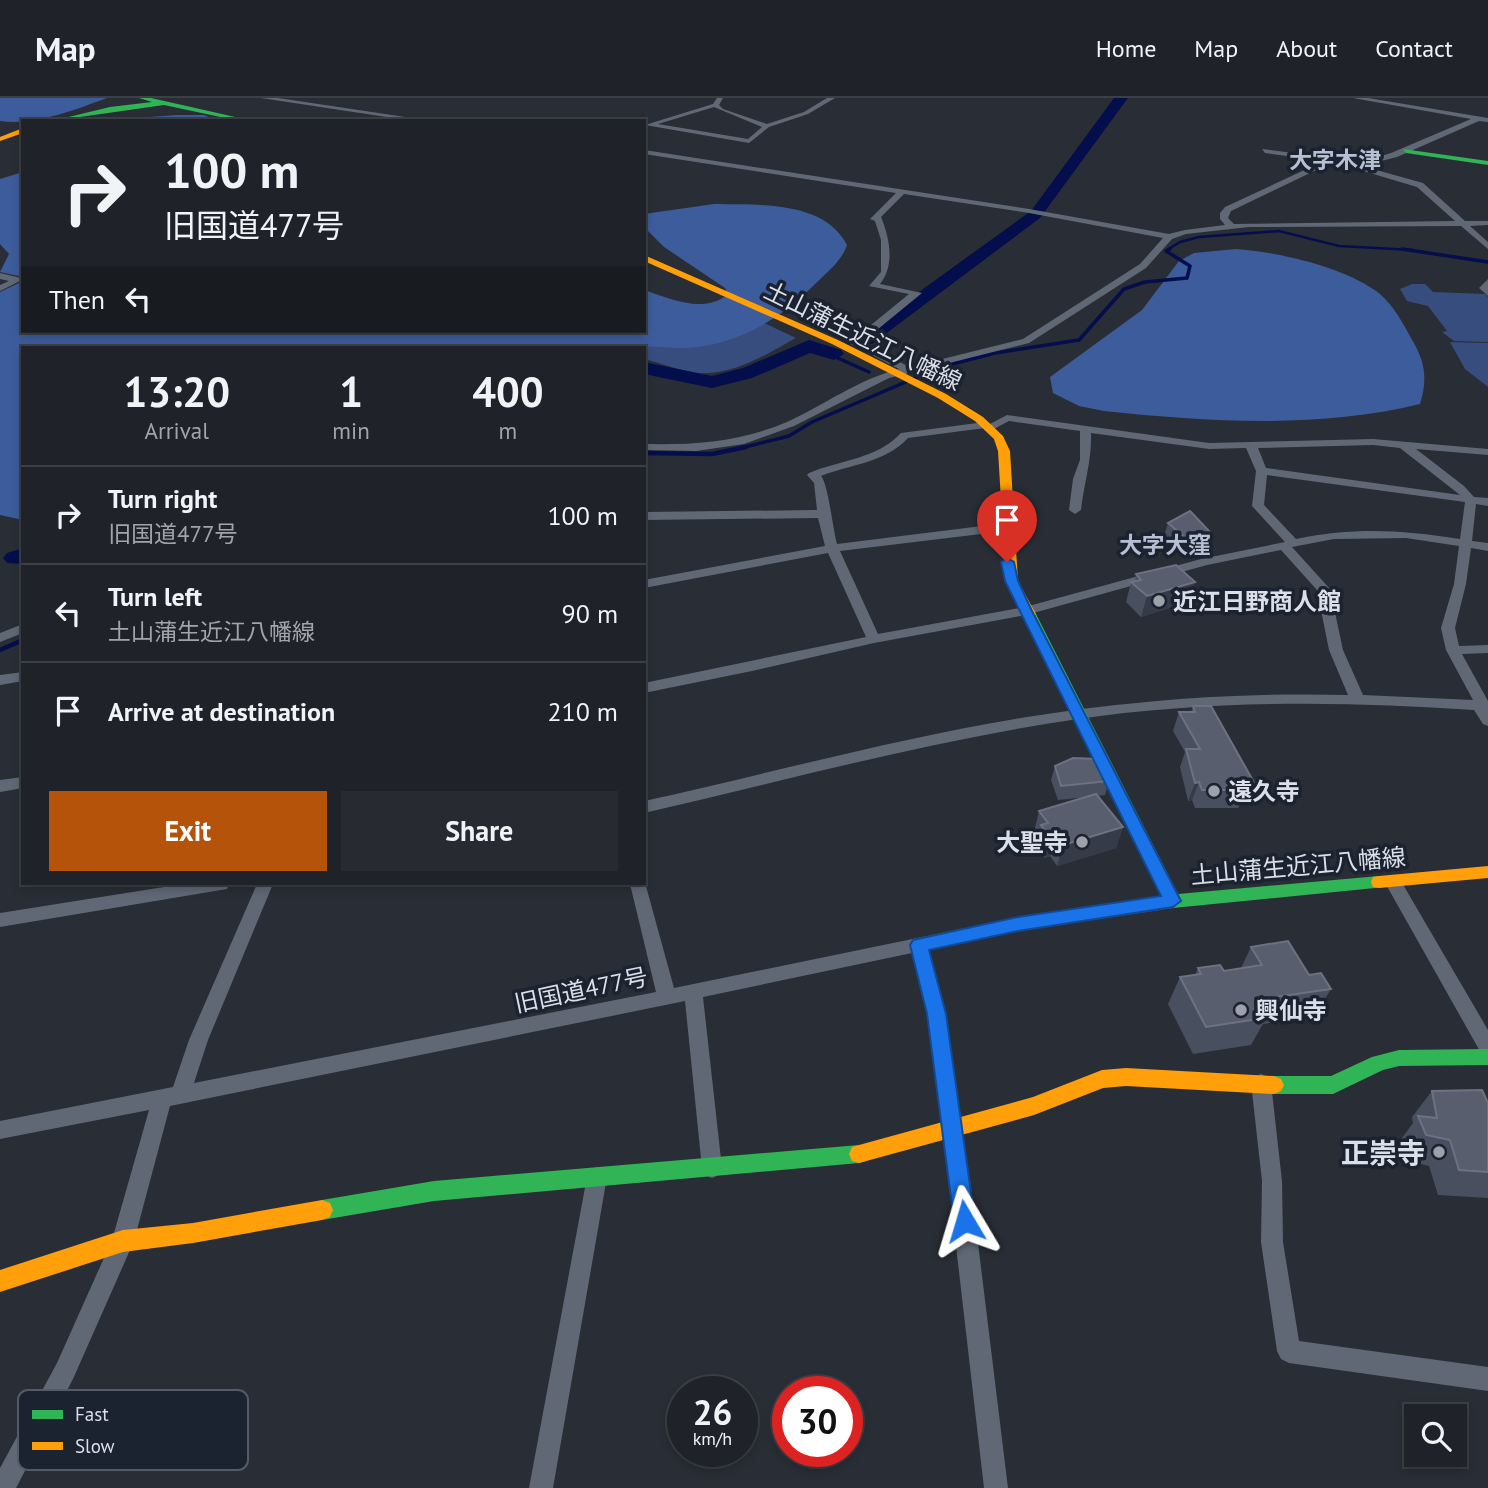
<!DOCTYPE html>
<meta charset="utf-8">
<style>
body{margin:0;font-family:"PT Sans","Noto Sans JP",sans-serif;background:#272a30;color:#f1f3f6;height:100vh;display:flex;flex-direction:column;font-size:26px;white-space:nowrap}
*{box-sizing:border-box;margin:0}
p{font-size:23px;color:#a1a4a8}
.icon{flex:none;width:38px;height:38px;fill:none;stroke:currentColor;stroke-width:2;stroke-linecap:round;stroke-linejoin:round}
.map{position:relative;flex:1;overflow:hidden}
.sheet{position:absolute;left:21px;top:248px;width:625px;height:539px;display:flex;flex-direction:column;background:#1f2228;border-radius:0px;box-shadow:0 4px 10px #0003,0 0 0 2px #3c3f45}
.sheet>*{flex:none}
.hud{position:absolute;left:21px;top:21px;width:625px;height:214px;border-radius:0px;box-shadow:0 4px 10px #0003,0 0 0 2px #3c3f45;background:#1f2228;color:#f1f3f6;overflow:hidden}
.fabs{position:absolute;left:1404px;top:1306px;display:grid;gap:14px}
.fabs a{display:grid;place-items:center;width:63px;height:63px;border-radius:0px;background:#1f2228;box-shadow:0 4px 10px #0003,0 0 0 2px #3c3f45;font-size:35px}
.speed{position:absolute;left:667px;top:1278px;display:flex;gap:14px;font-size:35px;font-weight:700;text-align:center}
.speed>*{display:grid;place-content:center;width:91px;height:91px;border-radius:50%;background:#1f2228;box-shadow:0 4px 10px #0003,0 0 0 2px #3c3f45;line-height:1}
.speed small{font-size:18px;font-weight:400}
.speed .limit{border:10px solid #d22;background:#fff;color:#111}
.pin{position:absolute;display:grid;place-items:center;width:60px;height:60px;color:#fff;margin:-72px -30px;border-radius:50% 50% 50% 0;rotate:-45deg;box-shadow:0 0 7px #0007}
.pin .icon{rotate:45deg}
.me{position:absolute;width:77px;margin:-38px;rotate:353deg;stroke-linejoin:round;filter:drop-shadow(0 0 5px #0008)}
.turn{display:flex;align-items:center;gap:24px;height:147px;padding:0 28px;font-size:32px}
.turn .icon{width:91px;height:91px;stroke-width:2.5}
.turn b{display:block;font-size:49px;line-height:60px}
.then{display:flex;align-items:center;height:66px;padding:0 28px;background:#0003;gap:14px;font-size:26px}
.eta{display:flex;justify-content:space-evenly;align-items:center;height:119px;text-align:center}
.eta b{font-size:42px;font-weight:700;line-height:49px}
.action{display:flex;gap:14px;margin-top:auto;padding:14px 28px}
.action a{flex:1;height:80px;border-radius:0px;background:#b45309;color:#fff;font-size:28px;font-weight:700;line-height:80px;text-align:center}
.action a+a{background:#272a30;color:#f1f3f6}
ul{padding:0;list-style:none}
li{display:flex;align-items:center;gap:21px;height:98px;padding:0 28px;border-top:2px solid #3c3f45}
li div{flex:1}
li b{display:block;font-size:26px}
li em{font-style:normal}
header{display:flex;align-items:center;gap:42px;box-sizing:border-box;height:98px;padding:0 35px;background:#1f2228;border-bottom:2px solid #3c3f45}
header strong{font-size:33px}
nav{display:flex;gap:38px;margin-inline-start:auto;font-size:24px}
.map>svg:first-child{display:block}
.green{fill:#364d7e}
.forest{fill:#3d5c9b}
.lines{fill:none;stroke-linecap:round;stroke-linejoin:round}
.stream-far2{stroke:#040e4c;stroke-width:2.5}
.stream-far1{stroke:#040e4c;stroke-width:3.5}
.stream{stroke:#040e4c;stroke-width:4.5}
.river{fill:#040e4c;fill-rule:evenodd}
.street{fill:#606876;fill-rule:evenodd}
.fast{fill:#30b455;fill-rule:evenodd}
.slow{fill:#ff9f0a;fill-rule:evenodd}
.wall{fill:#484f5f}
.shaded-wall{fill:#353b48}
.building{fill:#585e6e;stroke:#6c7281;stroke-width:2}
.route{fill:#1a73e8;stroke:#114b97;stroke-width:2}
.poi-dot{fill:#9ca1aa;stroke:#1b2230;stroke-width:2.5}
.labels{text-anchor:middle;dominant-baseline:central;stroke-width:7;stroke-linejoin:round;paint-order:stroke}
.far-quarter-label{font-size:23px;font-weight:bold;fill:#b7c0d3;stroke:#1b2230}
.street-label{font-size:24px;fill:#dadfe9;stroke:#1b2230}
.poi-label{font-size:24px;font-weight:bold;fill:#dadfe9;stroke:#1b2230;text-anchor:start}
.near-poi-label{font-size:28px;font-weight:bold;fill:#dadfe9;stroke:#1b2230;text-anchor:end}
.key{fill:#1b2230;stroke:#545b68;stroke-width:2}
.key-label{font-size:19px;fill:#dadfe9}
</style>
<header>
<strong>Map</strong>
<nav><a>Home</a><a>Map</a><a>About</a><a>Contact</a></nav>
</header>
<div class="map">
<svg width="1488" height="1390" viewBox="0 0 1488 1390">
<rect width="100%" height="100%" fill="#292d35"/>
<!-- green -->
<path class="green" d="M1412,186h13l8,8 52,2 3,3v45l-34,-1 -12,-9 5,-1 -19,-25 -21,-5 -7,-12z
M747,217l49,23c-29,16 -63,38 -98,35 -18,-2 -37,-10 -54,-14v-11l-44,-1 72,-7z
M1450,244l38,1v44l-23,-18z"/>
<!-- forest -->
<path class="forest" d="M0,0h107c-33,12 -72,28 -107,23z
M177,17h27l14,6h-125z
M23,74v105l-23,-5 9,-18 -9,-10v-65z
M714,106c43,1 110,-4 133,41 -5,16 -21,28 -33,40 -36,37 -85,64 -137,63 -36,-1 -59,-6 -96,0h-558v172l-23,-5v-223l23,-11v50h263l7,4 34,-4h317v-41c25,8 60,25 84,4l-3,-6 -61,-41 -20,-20v-13z
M1236,151c42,3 110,18 144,45 13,11 23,29 31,44 14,23 17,40 9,66 -104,25 -210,18 -316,7l-25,-5 -26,-13 -3,-16 92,-67 37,-49 15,-8z"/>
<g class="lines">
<!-- stream-far2 -->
<path class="stream-far2" d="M1167,152l13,-8 19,-5 80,-6 60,15 74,4"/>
<!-- stream-far1 -->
<path class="stream-far1" d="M1402,151l86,13
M831,257l38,17
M737,351l52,-13 23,-14 129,-55 54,-14 84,-13 45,-51 21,-7 42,-4 3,-12 -24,-15 4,-2"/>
<!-- stream -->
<path class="stream" d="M644,355l68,1 34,-7
M0,552l23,-10"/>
<!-- river -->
<path class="river" d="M1114,0h14l-88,120 -168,126h-14l-3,-4 3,-4 173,-125z
M809,242l32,10 3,4 -10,6 -24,-7 -58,25 -40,10 -68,-14v-12l68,14 31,-8z
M23,450v16l-16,-1 -4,-5 4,-5z"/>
<!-- street -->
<path class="street" d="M261,0h17l154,23h-19z
M717,0h6l-4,7 4,4 44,15 37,-12 23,-14h8l-27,16 -39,13 -20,16 -104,-18 68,-21zM714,9l48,20 -14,12 -90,-15z
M1353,0h15l120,20v4l-9,-1 -82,36 -35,9 61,17 42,38h23v4l-18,1 18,16v7l-27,-23 -212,1 -63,7 -14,5 -26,29 -117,75 -140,35 -95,48 -50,18 -48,7 -52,-1v-6c51,1 95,-2 143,-22 37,-17 72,-43 112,-53l-50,-26 60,-49 -40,-8 12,-14v-32l-6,-19 -5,-2 26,-26 -252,-39v-4l385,59 140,25 16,-4 40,-5 -5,-6v-6l5,-6 99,-46 -59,-8 -3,-4 70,9 23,6 36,-11 80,-34zM1333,64l84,25 38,34 -221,3 -6,-6 3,-7zM904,96l125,19 134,25 -23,26 -117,75 -113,28 -49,-24 61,-50 -42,-9c15,-19 10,-45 1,-67z
M0,175l21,5 1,2 -22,11v-6l9,-4 -9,-2z
M1488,181v17l-9,-8z
M1007,317l202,28 164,-4 115,10v6l-72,-6 48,37 10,11 14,1v8l-12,-2 -4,37 16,2v8l-17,-3 -5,36 -11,44 4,18 29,-1v8l-26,1 26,47v25l-5,-2 -9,-14c-132,-9 -264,-10 -396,9 -146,21 -290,61 -434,94v-12c127,-28 254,-63 383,-84 106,-17 214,-25 321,-22l-19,-45 -12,-60 -36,-40 -74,15 -181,50 -152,28 -122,28 -108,22v-10l222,-46 -38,-84 -184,35v-8l181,-34 -7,-28 -174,2v-8l173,-2 -3,-27 -7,-8 2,-2c31,-13 68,-14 92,-40l84,-11 5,2zM1009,323l71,10v29l-7,19 -4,31 6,4 6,-4c3,-27 11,-50 10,-77l118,16 37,-1 10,23 -4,35 33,36 -84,17 -176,48 -147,27 -38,-83 166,-20 6,-4 -6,-4 -169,21c-4,-14 -9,-61 -16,-68 30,-12 64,-13 87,-38l77,-10 5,3zM1373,347l27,3 60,47 -194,-27 -8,-20zM1267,377l198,27 -5,37c-59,-9 -105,-12 -164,0l-32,-34zM1406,440l53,8 -5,38 -13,44 5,22 27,50 -110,-5 -20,-45 -13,-61 -38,-42 42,-8z
M23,526v9l-23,9v-9z
M23,574v9l-23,4v-10z
M23,679v11l-23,4v-12z
M1392,777l6,1 90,154v25l-7,-2 -97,-172 2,-5z
M644,781l30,109 345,-71 154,-23 6,2 3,5 -3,5 -6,2 -154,23 -90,19 16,64 27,180 36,294h-24l-34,-294 -23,-180 -15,-61 -209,44 19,171 -3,7 -7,3 -7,-3 -3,-7 -17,-167 -515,105 -36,135 -61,138 -57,109h-16v-20l57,-105 55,-123 37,-130 -149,29v-18l173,-34 16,-47 68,-156h16l-65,156 -14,43 462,-91 -26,-108h14z
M183,786h46l-2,5 -6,1 -221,37v-14z
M1261,976l7,3 3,6 11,98 1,61 16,99 189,26v24l-199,-28 -8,-4 -4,-8 -16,-109 1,-61 -11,-98 3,-6z
M597,1069l7,3 3,7 -54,311h-24l58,-311 3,-7z"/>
<!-- fast -->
<path class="fast" d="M139,0h12l102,23h-14l-75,-16 -112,16 58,-14 42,-5z
M1403,51l85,12v4l-82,-12z
M1029,512l7,4 142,280 201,-18 6,1 2,5 -2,5 -212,21 -6,-2 -145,-292z
M1488,951v16l-89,1 -16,4 -50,24h-59l-7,-3 -3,-6 3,-6 7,-3h57l41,-19 27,-7z
M859,1047l7,2 3,7 -3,7 -7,2 -425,38 -112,19 -8,-3 -3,-7 3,-7 8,-3 112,-19z"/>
<!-- slow -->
<path class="slow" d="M23,30v5l-23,8v-4z
M644,157l194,85 108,54 37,23 20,19 7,15 8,130 18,33 -2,3h-10l-18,-36 -8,-130 -4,-12 -19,-18 -37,-23 -106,-54 -188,-83z
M1488,768v12l-109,10 -6,-1 -2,-5 2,-5 6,-1z
M1126,970l148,8 7,3 3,6 -3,6 -7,3 -148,-8 -23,2 -69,27 -175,48 -7,-2 -3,-7 3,-7 7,-2 174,-48 69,-27z
M322,1102l8,3 3,7 -3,7 -8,3 -129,23 -70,9 -123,40v-22l123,-40 70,-7z"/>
</g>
<!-- wall -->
<path class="wall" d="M1168,425l39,23 -22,8 -21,-18z
M1136,476l59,8 -7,20 -47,15 -15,-15 5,-20 4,-1z
M1193,608l63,80 -8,18 -8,1 -2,3h-43l-3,-8 -4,1 -8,-34 5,-15 -12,-21 6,-19h12z
M1055,668l54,15 -4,14 -8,1 26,31 -7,21 -59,18 -7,-10 -5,2 -10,-12 3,-9 -4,-5 5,-21 50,-14 -31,3 -7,-20z
M1251,849l58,28 22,14 -16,26 -52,9 -12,21 -58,9 -25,-50 12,-27 15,-2 3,-7 26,3 17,-3z
M1432,993l56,12v95l-50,-3 -9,-29 -24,-6 -6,-18 14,-19 -1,-6z"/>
<!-- shaded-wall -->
<path class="shaded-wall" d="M1211,435l-4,13 -22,8 4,-13z
M1195,484l-7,20 -47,15 6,-21z
M1199,684l-7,18 -4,1 7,-18z
M1123,729l-7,21 -59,18 6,-21z
M1056,737l-6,21 -5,2 5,-21z"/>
<!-- building -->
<path class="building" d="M1190,413l21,22 -22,8 -21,-18z
M1176,467l19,17 -48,14 -16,-14 10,-2 -5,-6z
M1193,608h18l45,80 -10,1v3h-44l-3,-8 -4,1 -9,-34h14l-21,-37h16z
M1073,660l25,1 11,22 -48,5 -6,-20z
M1096,696l27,33 -60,18 -7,-10 -6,2 -9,-12 7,-2 -9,-12z
M1288,843l21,34 12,-2 10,16 -76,11 10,18 -59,9 -26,-50 21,-3 -3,-6 22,-3 4,6 38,-6 -11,-18z
M1482,992l6,13v69l-29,-2 -9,-30 -24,-5 -8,-19 19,2 -5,-27z"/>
<!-- route -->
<path class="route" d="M1007,460l7,4 4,19 14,30 149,290 -8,6 -155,24 -89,19 17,64 29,207 -3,7 -7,3 -8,-3 -3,-7 -27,-207 -17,-69 3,-5 105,-23 143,-21 -156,-315 -4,-19z"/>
<!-- markers -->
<g class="poi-dot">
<circle cx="1159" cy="503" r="7"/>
<circle cx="1214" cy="693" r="7"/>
<circle cx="1082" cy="744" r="7"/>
<circle cx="1241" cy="912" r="7"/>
<circle cx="1439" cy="1054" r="7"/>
</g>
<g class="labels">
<!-- far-quarter labels -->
<g class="far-quarter-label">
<text x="1335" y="61">大字木津</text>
<text x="1165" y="446">大字大窪</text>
</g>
<!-- street labels -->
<g class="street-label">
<text transform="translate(863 238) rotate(26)">土山蒲生近江八幡線</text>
<text transform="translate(1298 768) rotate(-5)">土山蒲生近江八幡線</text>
<text transform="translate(581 892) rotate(-12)">旧国道477号</text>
</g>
<!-- poi labels -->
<g class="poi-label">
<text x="1173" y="503">近江日野商人館</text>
<text x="1228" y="693">遠久寺</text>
<text x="1068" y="744" text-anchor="end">大聖寺</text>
<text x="1255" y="912">興仙寺</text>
</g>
<!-- near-poi labels -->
<g class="near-poi-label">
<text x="1425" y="1054">正崇寺</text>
</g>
</g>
<!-- legend -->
<rect x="18" y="1292" width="230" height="80" rx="10" class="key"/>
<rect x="32" y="1312" width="31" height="9" fill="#30b455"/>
<rect x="32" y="1344" width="31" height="8" fill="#ff9f0a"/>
<g class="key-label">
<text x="75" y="1323">Fast</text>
<text x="75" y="1355">Slow</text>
</g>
</svg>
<div class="fabs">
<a><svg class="icon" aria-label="search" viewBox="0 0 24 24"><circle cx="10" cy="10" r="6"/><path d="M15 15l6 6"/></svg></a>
</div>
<div class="speed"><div>26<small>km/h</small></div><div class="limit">30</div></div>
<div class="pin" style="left:1007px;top:464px;background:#d93025"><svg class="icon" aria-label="arrive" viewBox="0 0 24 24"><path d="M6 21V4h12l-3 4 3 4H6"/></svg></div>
<svg class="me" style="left:965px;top:1123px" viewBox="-20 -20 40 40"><path d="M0-17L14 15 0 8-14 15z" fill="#1a73e8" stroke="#fff" stroke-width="4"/></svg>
<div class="hud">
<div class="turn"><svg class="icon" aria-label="right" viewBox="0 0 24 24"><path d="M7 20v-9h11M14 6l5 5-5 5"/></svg><div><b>100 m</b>旧国道477号</div></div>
<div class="then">Then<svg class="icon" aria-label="left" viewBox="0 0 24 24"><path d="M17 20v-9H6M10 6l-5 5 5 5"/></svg></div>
</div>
<section class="sheet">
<div class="eta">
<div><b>13:20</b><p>Arrival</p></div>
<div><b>1</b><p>min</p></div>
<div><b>400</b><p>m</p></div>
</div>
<ul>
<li><svg class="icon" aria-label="right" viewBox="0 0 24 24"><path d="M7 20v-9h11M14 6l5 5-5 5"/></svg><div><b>Turn right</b><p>旧国道477号</p></div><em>100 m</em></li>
<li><svg class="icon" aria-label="left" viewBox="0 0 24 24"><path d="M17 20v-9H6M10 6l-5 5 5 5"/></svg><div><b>Turn left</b><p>土山蒲生近江八幡線</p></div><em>90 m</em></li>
<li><svg class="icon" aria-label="arrive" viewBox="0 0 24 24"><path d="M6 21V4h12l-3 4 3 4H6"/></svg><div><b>Arrive at destination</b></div><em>210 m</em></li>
</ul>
<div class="action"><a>Exit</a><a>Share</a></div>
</section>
</div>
